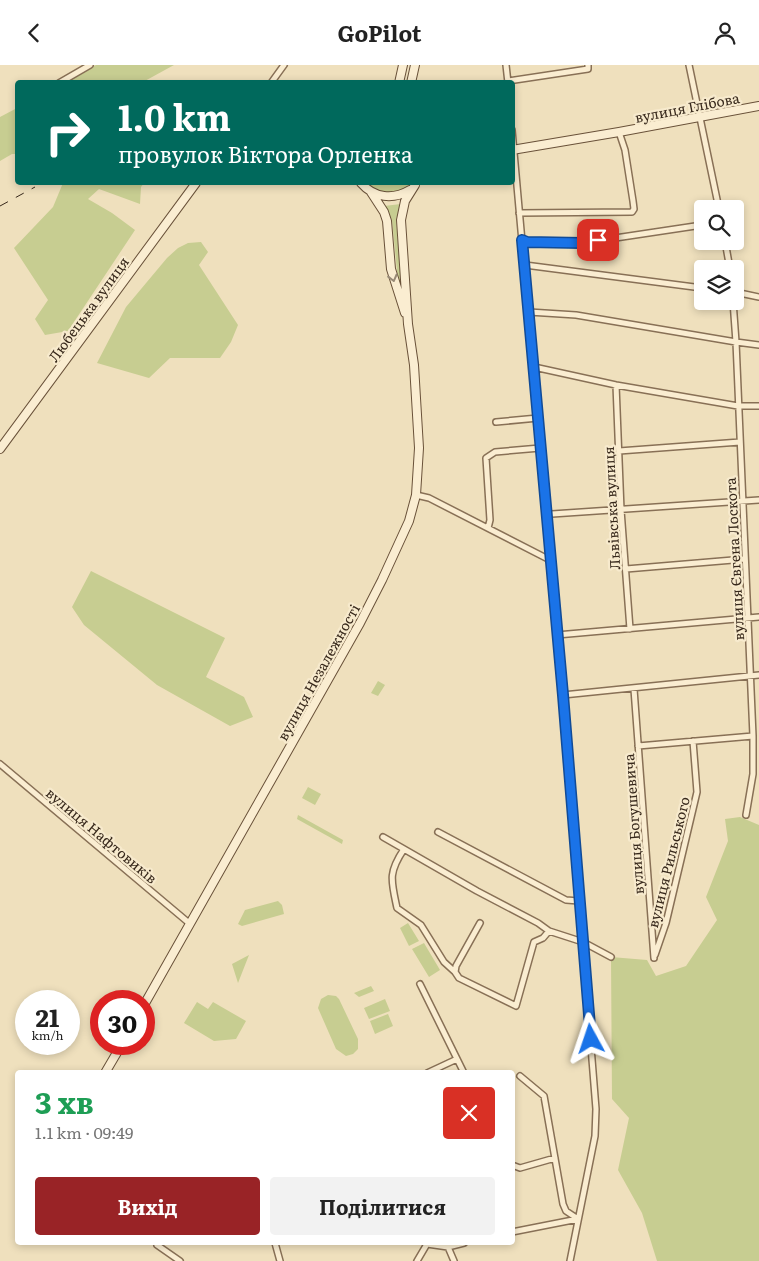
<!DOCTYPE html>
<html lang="uk">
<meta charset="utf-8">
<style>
body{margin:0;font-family:Literata,serif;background:#f2f2f2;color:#222;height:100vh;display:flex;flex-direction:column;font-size:19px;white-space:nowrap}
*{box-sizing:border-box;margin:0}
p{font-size:16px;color:#767676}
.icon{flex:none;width:28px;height:28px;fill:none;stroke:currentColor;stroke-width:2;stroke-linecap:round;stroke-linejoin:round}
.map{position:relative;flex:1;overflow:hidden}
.drawer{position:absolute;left:15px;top:1005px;width:500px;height:175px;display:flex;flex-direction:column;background:#fff;border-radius:5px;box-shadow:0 2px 8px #0003}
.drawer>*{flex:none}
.top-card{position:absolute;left:15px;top:15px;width:500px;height:105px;border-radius:5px;box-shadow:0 2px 8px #0003;background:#00695c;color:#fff;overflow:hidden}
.controls{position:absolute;left:694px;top:135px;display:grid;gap:10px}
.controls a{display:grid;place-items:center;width:50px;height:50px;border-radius:5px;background:#fff;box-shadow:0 2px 8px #0003;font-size:25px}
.speed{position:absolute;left:15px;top:925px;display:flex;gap:10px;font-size:25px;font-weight:700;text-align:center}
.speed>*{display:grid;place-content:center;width:65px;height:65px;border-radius:50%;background:#fff;box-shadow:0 2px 8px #0003;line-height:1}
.speed small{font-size:12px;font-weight:400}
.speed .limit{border:8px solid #d22;background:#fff;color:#111}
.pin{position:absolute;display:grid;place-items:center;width:42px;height:42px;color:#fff;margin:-21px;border-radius:10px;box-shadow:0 2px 8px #0006}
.me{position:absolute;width:55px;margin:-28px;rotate:355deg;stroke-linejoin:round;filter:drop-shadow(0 0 4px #0008)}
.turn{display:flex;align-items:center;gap:18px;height:105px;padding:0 20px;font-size:22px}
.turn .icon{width:65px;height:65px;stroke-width:2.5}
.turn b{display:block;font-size:35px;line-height:42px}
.round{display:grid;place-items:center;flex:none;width:52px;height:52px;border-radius:5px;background:#f2f2f2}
.overview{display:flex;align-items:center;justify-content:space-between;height:85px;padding:0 20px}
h1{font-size:30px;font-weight:700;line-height:38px;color:#1e9e55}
.action{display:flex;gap:10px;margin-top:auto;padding:10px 20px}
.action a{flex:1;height:58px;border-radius:5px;background:#992326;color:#fff;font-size:20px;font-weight:700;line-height:58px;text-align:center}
.action a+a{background:#f2f2f2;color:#222}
header{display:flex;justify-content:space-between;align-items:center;height:65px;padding:0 20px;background:#fff;font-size:22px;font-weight:700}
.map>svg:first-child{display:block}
.green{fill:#c7cd91}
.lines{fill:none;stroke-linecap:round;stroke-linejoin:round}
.street-casing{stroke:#887056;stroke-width:8}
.secondary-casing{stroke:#695139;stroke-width:10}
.street{stroke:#faedd1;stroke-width:5}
.secondary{stroke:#faedd1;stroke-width:8}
.rail{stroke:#37281b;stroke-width:1;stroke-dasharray:9 9;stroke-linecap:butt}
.oneway{stroke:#988a76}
.route-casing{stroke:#114b97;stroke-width:12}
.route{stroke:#1a73e8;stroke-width:9}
.labels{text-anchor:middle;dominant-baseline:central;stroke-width:4.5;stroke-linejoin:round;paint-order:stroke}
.street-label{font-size:14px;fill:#37281b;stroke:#f7eacd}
</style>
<header><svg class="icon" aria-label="back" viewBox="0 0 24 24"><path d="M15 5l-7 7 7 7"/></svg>GoPilot<svg class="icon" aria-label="person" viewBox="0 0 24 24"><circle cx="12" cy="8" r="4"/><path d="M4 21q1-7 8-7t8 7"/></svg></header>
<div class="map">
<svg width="759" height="1196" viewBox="0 0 759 1196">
<rect width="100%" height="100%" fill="#efe0bd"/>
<!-- green -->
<path class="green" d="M96,0h78l-31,17 -79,1z
M17,43v46h-5l-12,7v-44z
M63,118h81l-3,4 -1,17 -41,-15 -11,10 24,14 23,17 -67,101 -23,4 -10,-16 13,-19 -34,-52 39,-41z
M366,118h47c-14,12 -33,14 -47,0z
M401,139l-5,15 5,62 -1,1 -2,-1 -6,-61 -8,-14z
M201,177l7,10 -9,13 39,60 -7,17 -11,16h-50l-21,20 -52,-15 29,-56 41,-49 11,-10 10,-5z
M91,506l134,67 -19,39 38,20 9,20 -23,9 -73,-41 -73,-60 -12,-18z
M378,616l7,4 -7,11 -7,-3z
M308,722l13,7 -6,11 -13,-7z
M298,750l45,25 -1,4 -45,-25z
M740,752l19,8v436h-102l-15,-48 -24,-43 11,-52 -17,-19 -1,-142 36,3 9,16 30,-10 31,-46 -11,-23 22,-56 -3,-22z
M278,836l4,4 2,9 -42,12 -4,-2 7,-14z
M408,858l11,18 -10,5 -9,-18z
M424,878l16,27 -11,7 -17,-28z
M249,890l-11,28 -6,-19z
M371,921l3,5 -15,6 -5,-4z
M328,930l8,1 3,3 19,40v10l-5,5 -7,2 -10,-7 -18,-41 3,-9z
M385,934l5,12 -21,8 -5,-11z
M197,937l11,7 5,-7 33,19 -10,18 -22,2 -30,-18z
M388,949l5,12 -18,8 -5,-13z"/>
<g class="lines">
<defs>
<path id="street" d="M506,0l2,18
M689,0l30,144
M508,16l80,-12v-4
M59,18l31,-18
M271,18l13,-18
M512,65l51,569 33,410 -1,27 -25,125
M519,148l113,-1 2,-3 -1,-8 -8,-51 -6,-18
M522,175l5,2 55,1 120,-18
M725,176l5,28
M525,200l177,23
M735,227l24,5
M733,236l3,41 17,394v38l-7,41
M529,247l47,3 160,27 23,3
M534,302l82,18 122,21h21
M616,320l5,125 9,119
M496,357l42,-4
M619,386l121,-9
M416,430l13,3 121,62
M546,447l6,2 207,-14
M488,463l2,-8 -4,-62 9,-6 45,-4
M626,504l119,-10
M557,570l202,-18
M634,624l20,269
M563,630l196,-20
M638,681l115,-10
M0,699l189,159
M438,767l128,68 13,1
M383,772l94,54 61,32 11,8 34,11 28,15
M404,784c-16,24 -13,31 -7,59l24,17 23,37 11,10
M480,858l-24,43 -1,6 4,6 57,28 18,-64 9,-4 6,-7
M655,890l11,-32 31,-131 -4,-51
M420,919l44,89
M427,1008l30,-14
M520,1011l24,20 19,108 3,7 12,8
M512,1100l8,3 35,-10
M512,1167l66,-13
M158,1178l-1,2 23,16
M275,1178l5,18
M427,1179l21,3 16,-4
M448,1182l6,14
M417,1196l10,-17 -1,-1"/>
<path id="secondary" d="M399,18l4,-18
M411,18l4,-18
M512,85l107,-18 140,-26
M361,118c13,15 32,17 49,7
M371,127l13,20 3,9 4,48 14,44
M0,384l196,-266
M144,940l216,-382 22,-43 27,-59 7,-26 3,-47 -5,-83 -6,-41 -7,-104 4,-19 10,-16
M105,1008l17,-29"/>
</defs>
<!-- street casing -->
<use href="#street" class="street-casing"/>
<!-- secondary casing -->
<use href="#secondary" class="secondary-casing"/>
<!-- street -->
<use href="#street" class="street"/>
<!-- secondary -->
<use href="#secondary" class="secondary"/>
<!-- rail -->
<path class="rail" d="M0,141l35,-19"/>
</g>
<!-- one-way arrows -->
<defs><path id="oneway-chevron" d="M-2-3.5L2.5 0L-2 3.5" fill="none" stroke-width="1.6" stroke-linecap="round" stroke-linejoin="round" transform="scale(1.25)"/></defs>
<use class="oneway" href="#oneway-chevron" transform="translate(393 213) rotate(76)"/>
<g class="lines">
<defs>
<path id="route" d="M591,974l-28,-344 -41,-455 5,2 55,1 16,-3"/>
</defs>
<!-- route casing -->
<use href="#route" class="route-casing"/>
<!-- route -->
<use href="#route" class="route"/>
</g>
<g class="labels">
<!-- street labels -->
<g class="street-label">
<text transform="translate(687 42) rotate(-11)">вулиця Глібова</text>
<text transform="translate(88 244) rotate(-54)">Любецька вулиця</text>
<text transform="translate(611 443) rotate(-93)">Львівська вулиця</text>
<text transform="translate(734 494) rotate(-93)">вулиця Євгена Лоскота</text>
<text transform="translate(318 607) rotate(-61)">вулиця Незалежності</text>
<text transform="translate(633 759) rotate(-94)">вулиця Богушевича</text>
<text transform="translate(102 770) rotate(40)">вулиця Нафтовиків</text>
<text transform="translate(668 797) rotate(-76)">вулиця Рильського</text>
</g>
</g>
</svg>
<div class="controls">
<a><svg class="icon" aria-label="search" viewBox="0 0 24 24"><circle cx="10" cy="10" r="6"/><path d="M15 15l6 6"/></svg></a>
<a><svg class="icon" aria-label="layers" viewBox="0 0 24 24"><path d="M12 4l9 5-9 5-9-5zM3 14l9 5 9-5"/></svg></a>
</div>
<div class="speed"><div>21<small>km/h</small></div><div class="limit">30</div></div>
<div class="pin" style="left:598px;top:175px;background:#d93025"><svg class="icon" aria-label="arrive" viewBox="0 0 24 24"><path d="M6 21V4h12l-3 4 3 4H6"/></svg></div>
<svg class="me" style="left:591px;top:974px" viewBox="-20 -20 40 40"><path d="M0-17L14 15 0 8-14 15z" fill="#1a73e8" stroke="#fff" stroke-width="4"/></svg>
<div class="top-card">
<div class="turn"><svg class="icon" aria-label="right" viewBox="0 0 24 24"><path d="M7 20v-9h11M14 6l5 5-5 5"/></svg><div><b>1.0 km</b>провулок Віктора Орленка</div></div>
</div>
<section class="drawer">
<div class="overview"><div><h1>3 хв</h1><p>1.1 km · 09:49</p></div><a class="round" style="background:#d93025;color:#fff"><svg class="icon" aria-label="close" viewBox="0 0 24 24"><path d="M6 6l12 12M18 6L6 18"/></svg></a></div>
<div class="action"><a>Вихід</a><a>Поділитися</a></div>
</section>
</div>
